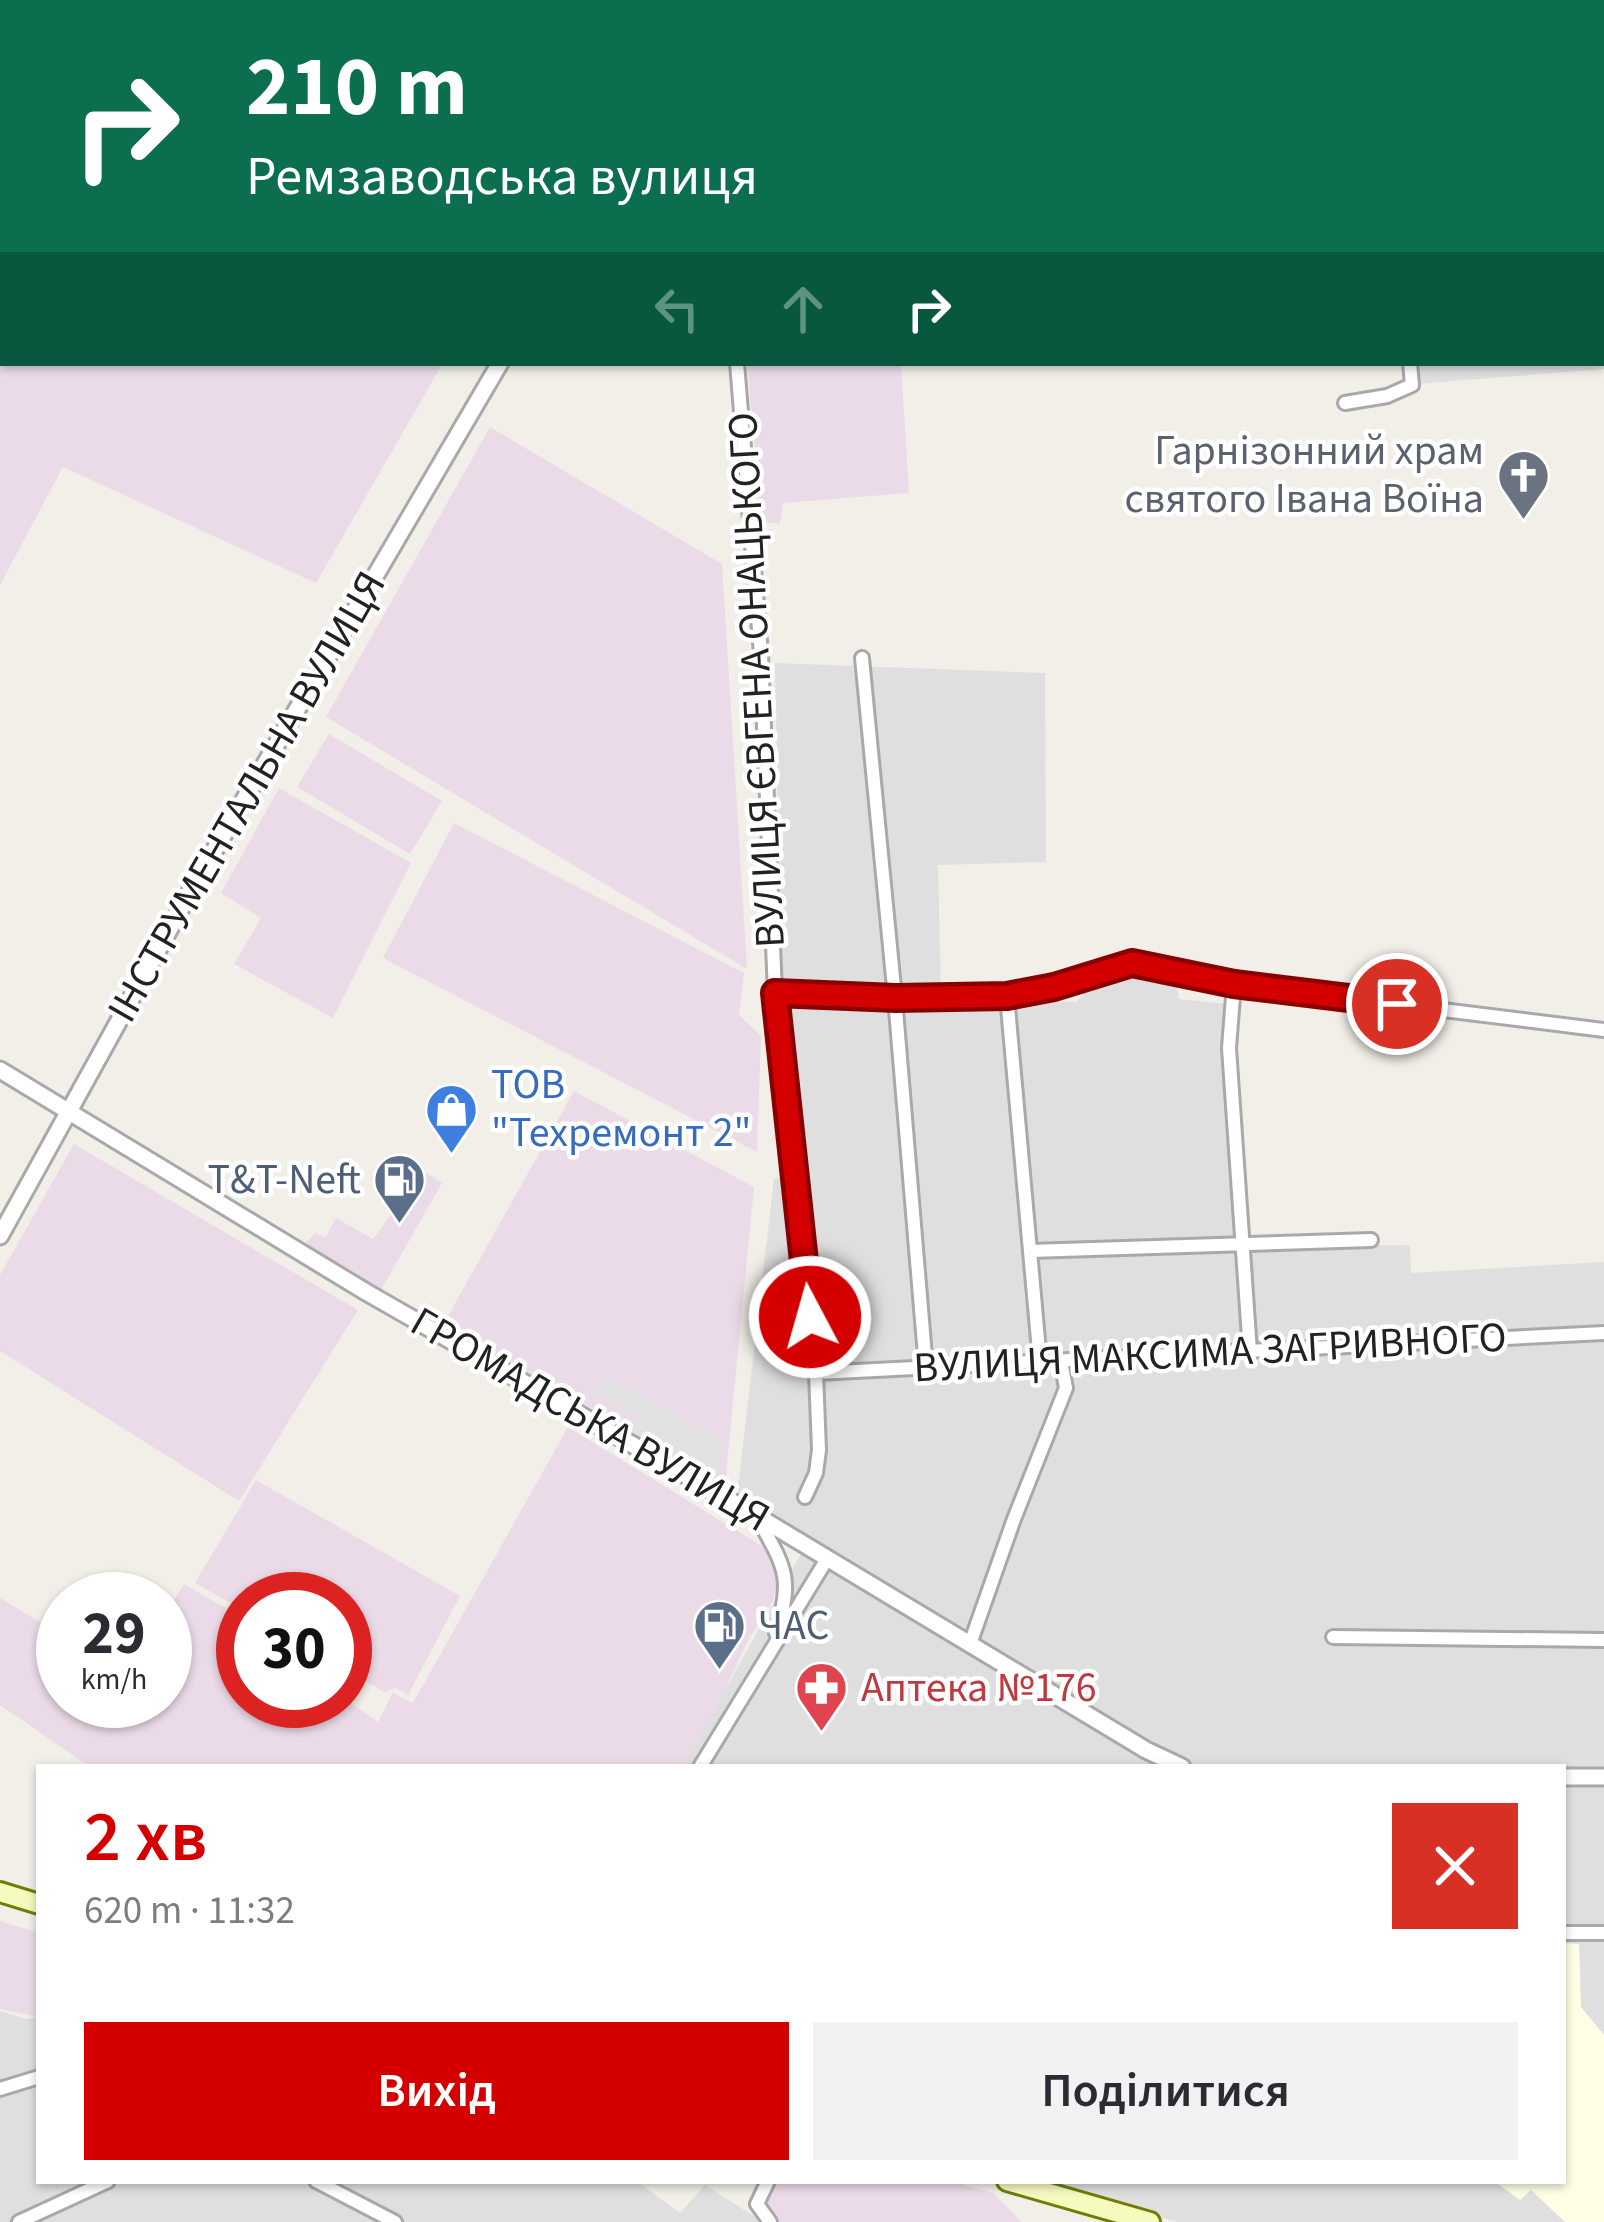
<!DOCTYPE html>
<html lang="uk">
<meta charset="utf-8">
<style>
body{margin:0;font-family:"Source Sans 3",sans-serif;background:#f2f2f3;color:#2b2b33;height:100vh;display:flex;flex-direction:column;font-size:45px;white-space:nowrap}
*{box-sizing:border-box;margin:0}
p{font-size:39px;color:#7c7c81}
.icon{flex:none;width:66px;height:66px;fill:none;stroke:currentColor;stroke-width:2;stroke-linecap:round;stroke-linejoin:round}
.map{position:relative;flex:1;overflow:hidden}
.sheet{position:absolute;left:36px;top:1764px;width:1530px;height:420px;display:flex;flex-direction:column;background:#fff;border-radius:0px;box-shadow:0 3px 9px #0004}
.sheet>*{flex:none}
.guide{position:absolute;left:0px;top:0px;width:1605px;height:366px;box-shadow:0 3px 9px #0004;background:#0b6e4f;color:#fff;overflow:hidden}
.speed{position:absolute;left:36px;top:1572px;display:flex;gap:24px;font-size:60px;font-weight:700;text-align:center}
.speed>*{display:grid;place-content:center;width:156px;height:156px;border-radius:50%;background:#fff;box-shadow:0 3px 9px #0004;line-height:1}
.speed small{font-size:30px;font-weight:400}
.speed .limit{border:18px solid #d22;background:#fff;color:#111}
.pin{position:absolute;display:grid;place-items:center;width:102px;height:102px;color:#fff;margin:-51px;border:6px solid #fff;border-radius:50%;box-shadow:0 3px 12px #0007}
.me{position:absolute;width:132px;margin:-66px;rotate:354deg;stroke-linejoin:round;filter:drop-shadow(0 0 9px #0008)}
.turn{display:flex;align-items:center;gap:42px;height:252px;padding:0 48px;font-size:54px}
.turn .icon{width:156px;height:156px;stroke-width:2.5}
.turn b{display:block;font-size:84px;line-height:102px}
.lanes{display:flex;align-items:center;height:114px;padding:0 48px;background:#0003;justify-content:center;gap:60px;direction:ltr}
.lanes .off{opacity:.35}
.round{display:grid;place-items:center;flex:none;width:126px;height:126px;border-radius:0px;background:#f2f2f3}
.summary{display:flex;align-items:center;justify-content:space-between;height:204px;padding:0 48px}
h1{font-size:72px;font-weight:600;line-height:90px;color:#d40000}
.action{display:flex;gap:24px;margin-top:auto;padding:24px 48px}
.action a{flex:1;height:138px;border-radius:0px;background:#d40000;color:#fff;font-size:48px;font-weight:600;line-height:138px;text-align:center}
.action a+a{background:#f2f2f3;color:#2b2b33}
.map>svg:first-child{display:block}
.residential{fill:#e0dfdf}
.industrial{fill:#ebdbe8}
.education{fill:#ffffe5}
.parking{fill:#e2e2e2}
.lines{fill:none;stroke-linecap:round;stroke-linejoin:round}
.minor-casing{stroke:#a9a9a9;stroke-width:18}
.tertiary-casing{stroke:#a9a9a9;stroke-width:21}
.secondary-casing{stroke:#707d05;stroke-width:24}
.minor{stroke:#fff;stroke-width:12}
.tertiary{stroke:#fff;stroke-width:15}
.secondary{stroke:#f7fabf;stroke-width:18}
.route-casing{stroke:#8a0000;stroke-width:30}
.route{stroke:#d40000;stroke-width:21}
.labels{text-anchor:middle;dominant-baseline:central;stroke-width:9;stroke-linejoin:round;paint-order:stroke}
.worship-label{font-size:42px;fill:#5b616d;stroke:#fff;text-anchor:end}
.street-label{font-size:42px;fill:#222;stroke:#fff}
.shop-label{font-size:42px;fill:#366cbe;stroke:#fff;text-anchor:start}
.service-label{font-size:42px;fill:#4e5e75;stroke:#fff;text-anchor:end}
.health-label{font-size:42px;fill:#be3a42;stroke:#fff;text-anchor:start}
</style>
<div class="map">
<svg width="1604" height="2222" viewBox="0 0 1604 2222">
<rect width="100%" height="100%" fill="#f2efe9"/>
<!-- residential -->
<path class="residential" d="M1602,10l2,359 -189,15 -1,-21h188z
M775,663l270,10 1,189 -108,3 3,125 -41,1 -22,-124 10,124 -107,-4z
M1133,975l43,7 3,17 48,5 13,243 170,-2 1,28 193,-11v66l-545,28 -3,13 3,16 -92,252 -230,-141 37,-317 27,-3 -16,-176 292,2 10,-14z
M1604,1340v434h-41v-7h-365l-20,-5 -199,-116 2,-20 91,-239 -1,-19z
M802,1552l365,215h-485z
M1563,1779h41v443h-426l-156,-41h541z
M0,2011l26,8 13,-2v164h597l44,32 25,-28 58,37h-763z"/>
<!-- industrial -->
<path class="industrial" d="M0,93l3,2v268h440l-127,220 -253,-116 -63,118z
M747,363h154l8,130 -126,10 -3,21 -19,-3z
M490,427l232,137 25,405 -421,-252z
M329,734l113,67 -32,53 -113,-67z
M279,788l132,75 -78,155 -99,-54 27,-46 -40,-25z
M454,823l290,150 -5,42 22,21 -4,116 -374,-194z
M574,1091l180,96 -29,298 -281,-162z
M74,1144l284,166 -119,191 -239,-150v-76z
M395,1154l47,29 -61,107 -77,-46 12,-11 9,5 11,-20 37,21 18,-25 -4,-46z
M568,1427l202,124 8,28 -5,22 -23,36 -36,75 -32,55h-592l-90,-62v-107l63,38v65h102v-87l19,-30 59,34v83l102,-2 33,23 15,-29 20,10z
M256,1480l204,116 -52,99 -12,-7 -12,4 -39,-23v-70h-102v11l-48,-27z
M0,1921l39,12v84l-39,-8z
M778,2181h173l42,12 29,29h-244l-11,-19z"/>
<!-- education -->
<path class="education" d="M1563,1943l16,1 2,63 23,28v187h-39l-34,-32 -11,10 -26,-19h69z"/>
<!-- parking -->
<path class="parking" d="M608,1376l114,65 -5,43 -88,-53 6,-14 -38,-23z"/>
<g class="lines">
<defs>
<path id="minor" d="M1376,0l1,3
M1523,0v3
M177,3v-3
M326,3l1,-3
M1580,3l24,-3
M0,73l3,1
M737,363l24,291 14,339 41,380 3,77 -3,23 -11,24
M1345,403l42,-7 25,-11 -2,-22
M862,658l33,340 31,370
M1234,984l-5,64 21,304
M775,993l120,5 112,-2 47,-9 78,-24 102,21 370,46
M1007,996l33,366
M1030,1251l341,-11
M816,1373l788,-40
M757,1517c27,49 37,60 19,116
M1333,1637l271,3
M970,1644l44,-125 52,-131 -5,-27
M700,1767l127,-208
M1563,1933h41
M0,2089l39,-12
M316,2181l79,41
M768,2181l-11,23 13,18
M19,2222l89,-41"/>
<path id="tertiary" d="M704,3v-3
M0,1070l366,222 391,224 389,234 36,17
M0,1236l190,-344 310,-529
M1563,1777h41"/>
<path id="secondary" d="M0,1892l39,12
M1007,2181l143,41"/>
</defs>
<!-- minor casing -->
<use href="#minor" class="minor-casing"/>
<!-- tertiary casing -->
<use href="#tertiary" class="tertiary-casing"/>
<!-- secondary casing -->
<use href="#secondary" class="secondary-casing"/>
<!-- minor -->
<use href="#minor" class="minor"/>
<!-- tertiary -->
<use href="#tertiary" class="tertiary"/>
<!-- secondary -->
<use href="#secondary" class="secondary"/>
</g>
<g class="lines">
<defs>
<path id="route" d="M810,1317l-35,-324 121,5 111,-2 47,-9 78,-24 102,21 163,20"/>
</defs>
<!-- route casing -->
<use href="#route" class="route-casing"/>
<!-- route -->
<use href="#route" class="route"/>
</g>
<!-- icons -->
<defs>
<symbol id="church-pin" viewBox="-11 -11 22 30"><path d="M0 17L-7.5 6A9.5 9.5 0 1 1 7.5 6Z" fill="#6b7280" stroke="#fff"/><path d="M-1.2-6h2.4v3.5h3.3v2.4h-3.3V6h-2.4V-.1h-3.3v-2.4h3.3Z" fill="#fff"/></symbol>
<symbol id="shop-pin" viewBox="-11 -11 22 30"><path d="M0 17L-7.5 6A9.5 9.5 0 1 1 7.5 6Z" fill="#3f7fe0" stroke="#fff"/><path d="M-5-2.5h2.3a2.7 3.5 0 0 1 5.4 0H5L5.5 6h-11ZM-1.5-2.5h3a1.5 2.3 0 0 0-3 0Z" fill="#fff"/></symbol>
<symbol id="fuel-pin" viewBox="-11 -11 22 30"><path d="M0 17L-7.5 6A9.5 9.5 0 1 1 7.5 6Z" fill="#5c6f8a" stroke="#fff"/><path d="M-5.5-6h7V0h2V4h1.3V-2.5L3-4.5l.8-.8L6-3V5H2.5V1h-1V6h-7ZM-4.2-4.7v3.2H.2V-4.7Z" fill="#fff"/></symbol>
<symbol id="pharmacy-pin" viewBox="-11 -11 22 30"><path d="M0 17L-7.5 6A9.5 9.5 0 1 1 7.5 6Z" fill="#e0444e" stroke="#fff"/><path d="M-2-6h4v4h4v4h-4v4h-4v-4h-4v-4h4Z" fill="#fff"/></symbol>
</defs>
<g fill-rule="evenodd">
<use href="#church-pin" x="1494" y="446" width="59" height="81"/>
<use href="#shop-pin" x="422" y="1080" width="59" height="81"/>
<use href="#fuel-pin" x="370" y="1150" width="59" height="81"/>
<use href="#fuel-pin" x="690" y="1596" width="59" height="81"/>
<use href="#pharmacy-pin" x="792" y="1658" width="59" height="81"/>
</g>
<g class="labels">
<!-- worship labels -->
<g class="worship-label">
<text x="1484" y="451">Гарнізонний храм<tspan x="1484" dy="48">святого Івана Воїна</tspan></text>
</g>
<!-- street labels -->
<g class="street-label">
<text transform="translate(757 680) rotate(-93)">ВУЛИЦЯ ЄВГЕНА ОНАЦЬКОГО</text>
<text transform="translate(247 797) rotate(-60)">ІНСТРУМЕНТАЛЬНА ВУЛИЦЯ</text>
<text transform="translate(1210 1353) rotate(-3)">ВУЛИЦЯ МАКСИМА ЗАГРИВНОГО</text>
<text transform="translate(590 1420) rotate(30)">ГРОМАДСЬКА ВУЛИЦЯ</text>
</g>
<!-- shop labels -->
<g class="shop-label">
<text x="491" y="1085">ТОВ<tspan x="491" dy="48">"Техремонт 2"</tspan></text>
</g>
<!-- service labels -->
<g class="service-label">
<text x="361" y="1180">T&amp;T-Neft</text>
<text x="758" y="1626" text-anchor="start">ЧАС</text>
</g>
<!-- health labels -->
<g class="health-label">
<text x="861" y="1688">Аптека №176</text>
</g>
</g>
</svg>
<div class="speed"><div>29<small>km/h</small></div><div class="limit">30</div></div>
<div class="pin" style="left:1397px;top:1004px;background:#d93025"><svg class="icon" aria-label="arrive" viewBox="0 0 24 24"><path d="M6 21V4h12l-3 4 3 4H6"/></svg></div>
<svg class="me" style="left:810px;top:1317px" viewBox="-20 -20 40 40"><circle r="17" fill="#d40000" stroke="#fff" stroke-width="3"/><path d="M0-11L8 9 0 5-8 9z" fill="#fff"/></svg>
<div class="guide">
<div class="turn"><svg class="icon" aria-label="right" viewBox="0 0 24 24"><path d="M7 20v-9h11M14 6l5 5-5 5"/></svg><div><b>210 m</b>Ремзаводська вулиця</div></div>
<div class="lanes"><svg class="icon off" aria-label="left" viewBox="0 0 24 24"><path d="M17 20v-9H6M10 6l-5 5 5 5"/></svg><svg class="icon off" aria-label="ahead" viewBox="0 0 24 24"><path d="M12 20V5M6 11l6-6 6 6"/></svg><svg class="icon" aria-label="right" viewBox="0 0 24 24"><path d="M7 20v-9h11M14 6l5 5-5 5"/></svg></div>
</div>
<section class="sheet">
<div class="summary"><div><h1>2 хв</h1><p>620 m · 11:32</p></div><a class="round" style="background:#d93025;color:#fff"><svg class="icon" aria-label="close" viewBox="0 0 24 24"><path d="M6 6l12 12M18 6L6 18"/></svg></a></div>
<div class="action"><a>Вихід</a><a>Поділитися</a></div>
</section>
</div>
